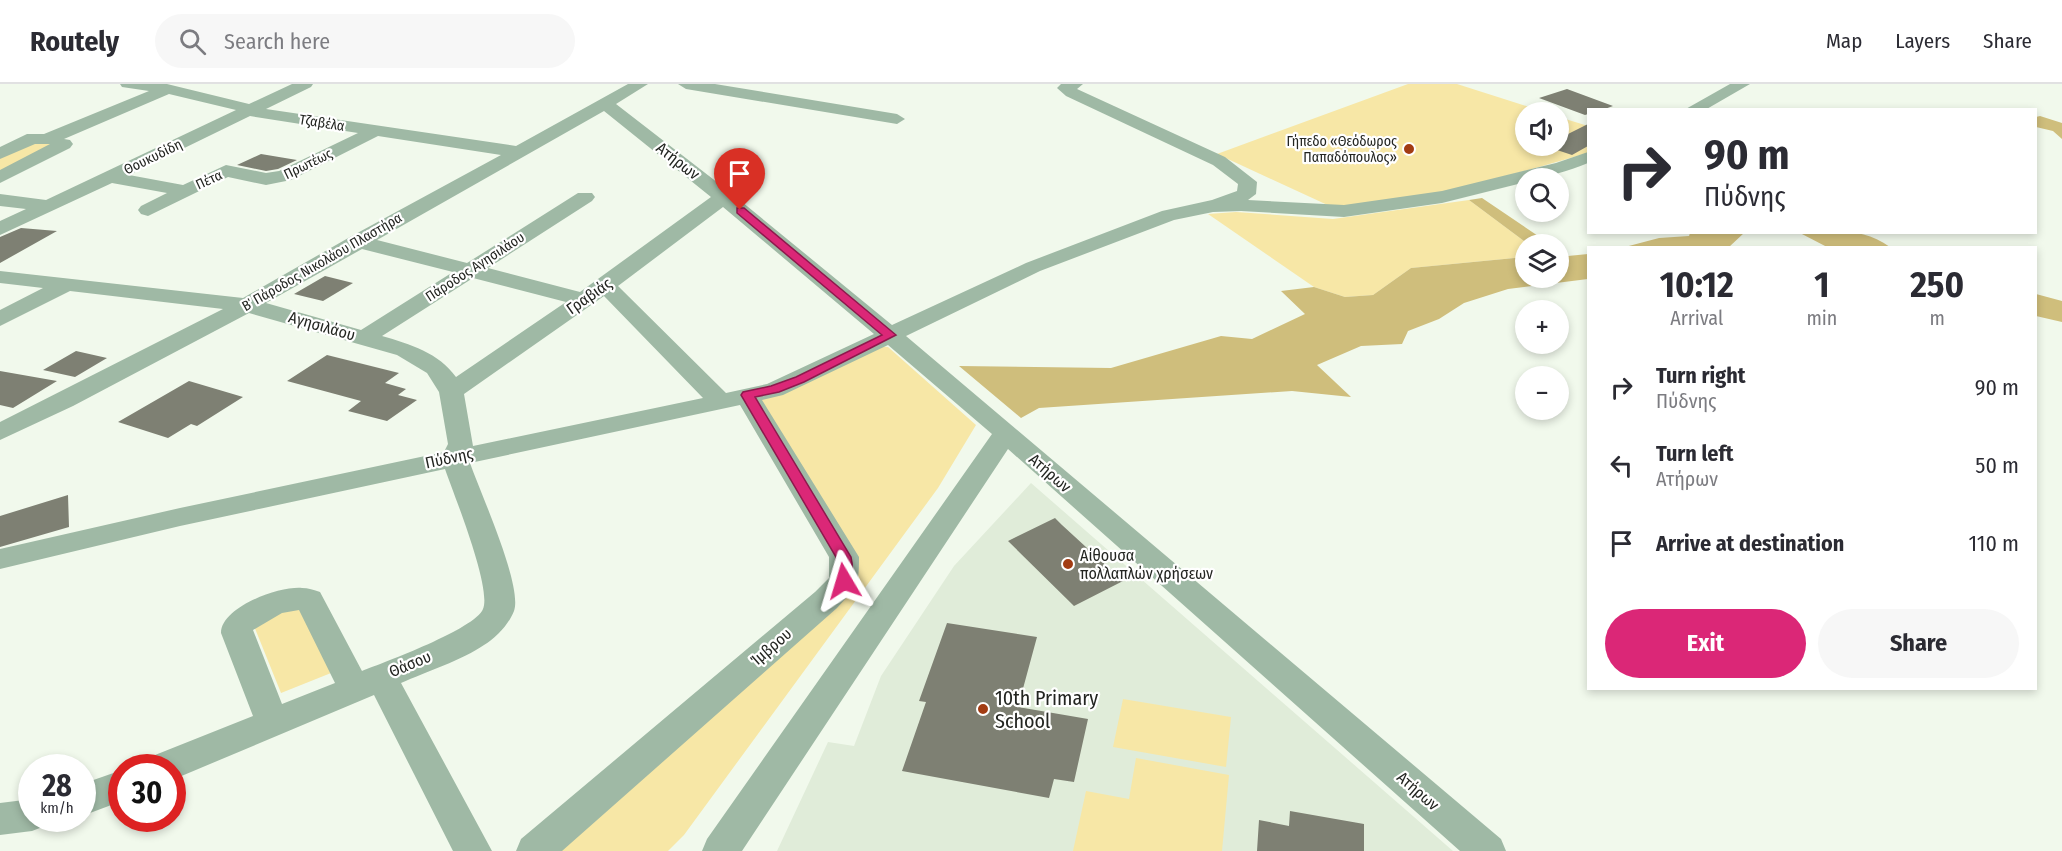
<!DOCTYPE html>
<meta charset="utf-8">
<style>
body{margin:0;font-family:"Fira Sans Condensed",sans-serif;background:#f7f7f7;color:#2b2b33;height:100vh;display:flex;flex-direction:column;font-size:22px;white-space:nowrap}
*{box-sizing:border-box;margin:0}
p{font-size:20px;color:#7c7c81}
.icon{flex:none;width:33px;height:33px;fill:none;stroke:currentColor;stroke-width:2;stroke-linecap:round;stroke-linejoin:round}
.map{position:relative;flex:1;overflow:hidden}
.panel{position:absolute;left:1587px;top:162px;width:450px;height:444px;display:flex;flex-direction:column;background:#fff;border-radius:0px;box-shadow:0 3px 9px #0003}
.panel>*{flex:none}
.top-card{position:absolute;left:1587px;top:24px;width:450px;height:126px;border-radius:0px;box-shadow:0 3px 9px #0003;background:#fff;color:#2b2b33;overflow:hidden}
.fabs{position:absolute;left:1515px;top:18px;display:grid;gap:12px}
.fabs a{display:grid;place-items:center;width:54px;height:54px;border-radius:50%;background:#fff;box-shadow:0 3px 9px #0003;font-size:30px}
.speed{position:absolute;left:18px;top:670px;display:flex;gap:12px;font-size:30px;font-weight:700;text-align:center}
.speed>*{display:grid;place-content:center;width:78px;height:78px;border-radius:50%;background:#fff;box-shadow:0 3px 9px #0003;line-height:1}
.speed small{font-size:15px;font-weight:400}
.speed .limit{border:9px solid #d22;background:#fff;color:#111}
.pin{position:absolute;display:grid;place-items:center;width:51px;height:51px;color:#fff;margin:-62px -26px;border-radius:50% 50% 50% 0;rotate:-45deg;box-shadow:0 0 6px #0007}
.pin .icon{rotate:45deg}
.me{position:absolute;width:66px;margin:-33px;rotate:353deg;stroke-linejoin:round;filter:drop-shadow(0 0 4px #0008)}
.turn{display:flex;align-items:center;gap:21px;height:126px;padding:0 18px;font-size:27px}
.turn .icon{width:78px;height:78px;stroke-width:2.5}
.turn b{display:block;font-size:42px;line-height:51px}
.eta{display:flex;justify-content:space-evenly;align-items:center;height:102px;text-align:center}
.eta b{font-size:36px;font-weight:700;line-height:42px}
.action{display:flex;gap:12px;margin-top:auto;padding:12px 18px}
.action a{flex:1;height:69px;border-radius:36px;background:#db2777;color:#fff;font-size:24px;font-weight:700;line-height:69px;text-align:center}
.action a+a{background:#f7f7f7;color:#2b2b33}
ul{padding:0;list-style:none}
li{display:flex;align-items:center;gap:18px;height:78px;padding:0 18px}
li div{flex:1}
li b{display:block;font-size:22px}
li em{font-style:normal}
header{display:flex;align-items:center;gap:36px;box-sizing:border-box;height:84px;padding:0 30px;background:#fff;border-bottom:2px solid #e1e1e2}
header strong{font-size:28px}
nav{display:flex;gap:33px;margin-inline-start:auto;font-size:21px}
.search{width:420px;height:54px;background:#f7f7f7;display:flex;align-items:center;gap:15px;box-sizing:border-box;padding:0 21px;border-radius:33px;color:#7c7c81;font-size:22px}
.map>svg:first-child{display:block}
.built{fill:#e0ecd9}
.green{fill:#f7e7a6}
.forest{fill:#cfbe7c}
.building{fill:#7e8073}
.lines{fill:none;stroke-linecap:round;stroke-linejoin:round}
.minor{fill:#9fb9a5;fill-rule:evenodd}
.route{fill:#db2777;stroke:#8e194d;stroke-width:1.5}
.poi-dot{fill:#a23c13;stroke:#fff;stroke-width:2}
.labels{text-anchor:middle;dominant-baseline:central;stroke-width:4.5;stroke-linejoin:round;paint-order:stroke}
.far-street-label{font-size:14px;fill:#232521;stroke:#fff}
.far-poi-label{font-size:14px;fill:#232521;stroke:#fff;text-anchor:end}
.street-label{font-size:16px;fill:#232521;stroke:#fff}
.poi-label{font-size:16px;fill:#232521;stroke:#fff;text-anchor:start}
.near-poi-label{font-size:20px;fill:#232521;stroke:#fff;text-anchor:start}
</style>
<header>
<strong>Routely</strong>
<div class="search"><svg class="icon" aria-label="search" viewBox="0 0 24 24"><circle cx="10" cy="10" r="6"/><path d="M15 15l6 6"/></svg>Search here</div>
<nav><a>Map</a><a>Layers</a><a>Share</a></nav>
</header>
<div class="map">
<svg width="2062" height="767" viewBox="0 0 2062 767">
<rect width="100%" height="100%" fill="#f1f9ec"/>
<!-- built -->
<path class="built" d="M1031,399l422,368h-676l51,-109 26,4 27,-70 73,-110z"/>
<!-- green -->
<path class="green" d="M1408,0h49l88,28h-19v34h32l1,-29 29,9v27l-148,42 -106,13 -117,-54z
M38,54l21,4 -59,31v-16z
M1469,116l59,44h-2l-1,13 -114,11 -38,27 -28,2 -31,-10 -106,-73 28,-2 97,7z
M878,262l10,1 88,78 -38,63 -254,347 -16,16h-129l313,-274 -96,-179z
M301,512l35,75 -55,22 -31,-77z
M1123,615l108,18 -5,50 -113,-20z
M1136,674l93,17 -7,76h-149l13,-60 43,8z"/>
<!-- forest -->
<path class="forest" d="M2040,32l22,7v16l-9,-8 -17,-4v-10z
M1482,114l68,46h-22l-59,-44z
M1690,149h54l-15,14h-104l34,-9 30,-2z
M1800,149c33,-1 61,-7 90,14h-63z
M1559,166l9,6 20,-2v25l-80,10 -44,14 -25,16 -31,12 -6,13 -41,2 -44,19 34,32 -59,-6 -253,17 -18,10 -62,-52 152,2 110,-32 31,3 53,-25 -24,-23 33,-4 31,10 28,-2 38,-27 114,-11 1,21h32z
M2036,210l26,7v21l-26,-6z"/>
<!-- building -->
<path class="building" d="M1567,5l46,17 -11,4h-14v4l-3,1 -46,-17z
M1588,40v22l-16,9 -27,-9h13v-7z
M261,70l36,6 -19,9 -12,2 -29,-6z
M21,144l36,3 -57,32v-26z
M325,192l28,7 -30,18 -29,-7z
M76,267l31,7 -32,19 -32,-7z
M327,271l72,18 -14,10 21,6 -8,6 19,5 -30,21 -39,-10 13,-10 -74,-20z
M0,287l57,10 -44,27 -13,-3z
M189,297l54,16 -46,29 -6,-2 -23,14 -50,-16z
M68,411l1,32 -69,20v-31z
M1055,434l7,7 61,56 -49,25 -66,-65z
M947,539l90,14 -19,70 70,12 -14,63 -20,-3 -5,19 -147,-27 24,-69 -7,-1z
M1290,727l74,13v27h-107l2,-31 30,6z"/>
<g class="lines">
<!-- minor -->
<path class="minor" d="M120,0h47l82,20 43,-20h21l-2,3 -45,22 250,37 112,-62h20l-32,20 115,89 161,132 134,-62 136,-52 50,-11 25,-9 1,-7 -25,-19 -147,-69 -9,-8 4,-4h22l-6,5 148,68 32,25 -1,12 -8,6 96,5 98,-14 114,-28 32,-11v11c-20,8 -41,15 -62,15v4l-84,21 -98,14 -103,-6 -28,1 -39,8 -134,51 -134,65 595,503 5,12h-46l-452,-402 -266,402h-40l5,-12 285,-405 -104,-89 -105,50 -21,5 97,157c0,30 -2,29 -22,51l-275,243h-46l5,-12 294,-247 14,-14v-21l-89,-152 -270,58c10,29 53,123 44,148 -5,13 -18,27 -30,34 -22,15 -58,27 -83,38l91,168h-39l-79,-156 -202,85v-12h-27l5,-11 103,-41 -32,-83c0,-26 58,-47 81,-45 6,0 12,2 18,4l42,79c23,-9 113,-42 121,-62 9,-21 -29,-114 -38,-140l-265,57 -180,43v-20l180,-41 264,-56 4,-8 -9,-52 -12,-19 -30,-18 -148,-42 -176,93 -73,34v-18l223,-113 -153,-18 -70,35v-16l43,-22 -43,-5v-12l243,27 107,-61 151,-82 -123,-19 -87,44 -25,5 -38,-8 -80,39 -7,-2 -3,-4 3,-4 26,-13 -55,-10 -112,52v-14l26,-12 -26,-3v-12l46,6 190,-90 -67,-16 -105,45 6,1 3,4 -3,4 -70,35v-13l50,-26h-15l-35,15v-12l27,-13h17l105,-43 -27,-4zM604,27l107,86 -131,95 -92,-24 104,-67 3,-4 -3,-4h-14l-111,70 -90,-23zM250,32l108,17 -79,38 -13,2 -40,-8 -43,20 -54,-10zM723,123l151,127 -107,50 -41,9 -108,-107zM362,165l91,23 -92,58 -95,-27zM473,194l93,24 -110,75c-17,-24 -46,-33 -74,-41zM604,212l99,102 -230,48 -9,-52zM299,526l36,73 -53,21 -29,-74 29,-17z
M678,0h37l182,30 8,5 -8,5 -211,-35z
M1730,0h20l-45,26h-21z
M122,686v31l-40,15v-32z
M32,715v20h17l-4,7 -13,5 -32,4v-32z"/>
</g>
<!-- route -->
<path class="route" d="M737,124h7l152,127 -92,47 -25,10 -24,5 96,160c2,9 3,19 -2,28h-11c-4,-7 0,-19 -2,-28l-95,-162 2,-3 28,-6 25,-9 86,-42 -145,-122z"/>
<!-- markers -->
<g class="poi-dot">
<circle cx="1409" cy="65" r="6"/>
<circle cx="1068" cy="480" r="6"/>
<circle cx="983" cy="625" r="6"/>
</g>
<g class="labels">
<!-- far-street labels -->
<g class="far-street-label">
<text transform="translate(322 39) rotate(9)">Τζαβέλα</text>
<text transform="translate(153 73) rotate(-26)">Θουκυδίδη</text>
<text transform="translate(308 80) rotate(-26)">Πρωτέως</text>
<text transform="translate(209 96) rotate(-25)">Πέτα</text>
<text transform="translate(322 178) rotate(-30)">Β΄ Πάροδος Νικολάου Πλαστήρα</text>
<text transform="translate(475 183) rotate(-33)">Πάροδος Αγησιλάου</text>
</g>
<!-- far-poi labels -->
<g class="far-poi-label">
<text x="1397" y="57">Γήπεδο «Θεόδωρος<tspan x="1397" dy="16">Παπαδόπουλος»</tspan></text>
</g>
<!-- street labels -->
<g class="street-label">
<text transform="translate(678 77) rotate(38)">Ατήρων</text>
<text transform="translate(589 212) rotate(-35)">Γραβιάς</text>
<text transform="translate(322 242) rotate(16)">Αγησιλάου</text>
<text transform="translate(449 374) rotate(-12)">Πύδνης</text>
<text transform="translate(1050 389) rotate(41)">Ατήρων</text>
<text transform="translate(771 563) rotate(-41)">Ίμβρου</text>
<text transform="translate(410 580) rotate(-23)">Θάσου</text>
<text transform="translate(1418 707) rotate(41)">Ατήρων</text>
</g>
<!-- poi labels -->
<g class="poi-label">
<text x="1080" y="471">Αίθουσα<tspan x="1080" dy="18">πολλαπλών χρήσεων</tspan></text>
</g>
<!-- near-poi labels -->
<g class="near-poi-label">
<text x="995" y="614">10th Primary<tspan x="995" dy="23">School</tspan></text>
</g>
</g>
</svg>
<div class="fabs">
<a><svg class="icon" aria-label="sound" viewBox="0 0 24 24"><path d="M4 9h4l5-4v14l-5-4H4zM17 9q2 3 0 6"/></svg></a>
<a><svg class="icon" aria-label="search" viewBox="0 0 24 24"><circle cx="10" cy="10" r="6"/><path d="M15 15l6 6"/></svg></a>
<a><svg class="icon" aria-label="layers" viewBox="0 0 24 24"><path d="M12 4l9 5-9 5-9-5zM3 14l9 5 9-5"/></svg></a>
<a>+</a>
<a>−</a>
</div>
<div class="speed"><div>28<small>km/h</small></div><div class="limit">30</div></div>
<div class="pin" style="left:740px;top:126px;background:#d93025"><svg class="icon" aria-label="arrive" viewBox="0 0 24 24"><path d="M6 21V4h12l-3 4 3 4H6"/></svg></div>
<svg class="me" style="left:844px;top:497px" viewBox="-20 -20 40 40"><path d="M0-17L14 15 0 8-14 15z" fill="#db2777" stroke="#fff" stroke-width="4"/></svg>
<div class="top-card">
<div class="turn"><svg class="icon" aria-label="right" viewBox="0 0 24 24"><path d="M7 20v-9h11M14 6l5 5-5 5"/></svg><div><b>90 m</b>Πύδνης</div></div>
</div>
<section class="panel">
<div class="eta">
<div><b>10:12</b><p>Arrival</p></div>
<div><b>1</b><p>min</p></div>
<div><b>250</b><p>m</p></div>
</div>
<ul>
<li><svg class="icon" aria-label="right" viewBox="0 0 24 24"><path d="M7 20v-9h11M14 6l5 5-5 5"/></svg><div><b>Turn right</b><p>Πύδνης</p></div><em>90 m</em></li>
<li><svg class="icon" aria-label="left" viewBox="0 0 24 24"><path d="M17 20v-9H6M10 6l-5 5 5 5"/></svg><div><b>Turn left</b><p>Ατήρων</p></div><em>50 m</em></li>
<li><svg class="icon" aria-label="arrive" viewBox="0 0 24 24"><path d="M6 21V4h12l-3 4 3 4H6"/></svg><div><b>Arrive at destination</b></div><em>110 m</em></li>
</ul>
<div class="action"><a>Exit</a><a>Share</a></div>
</section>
</div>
